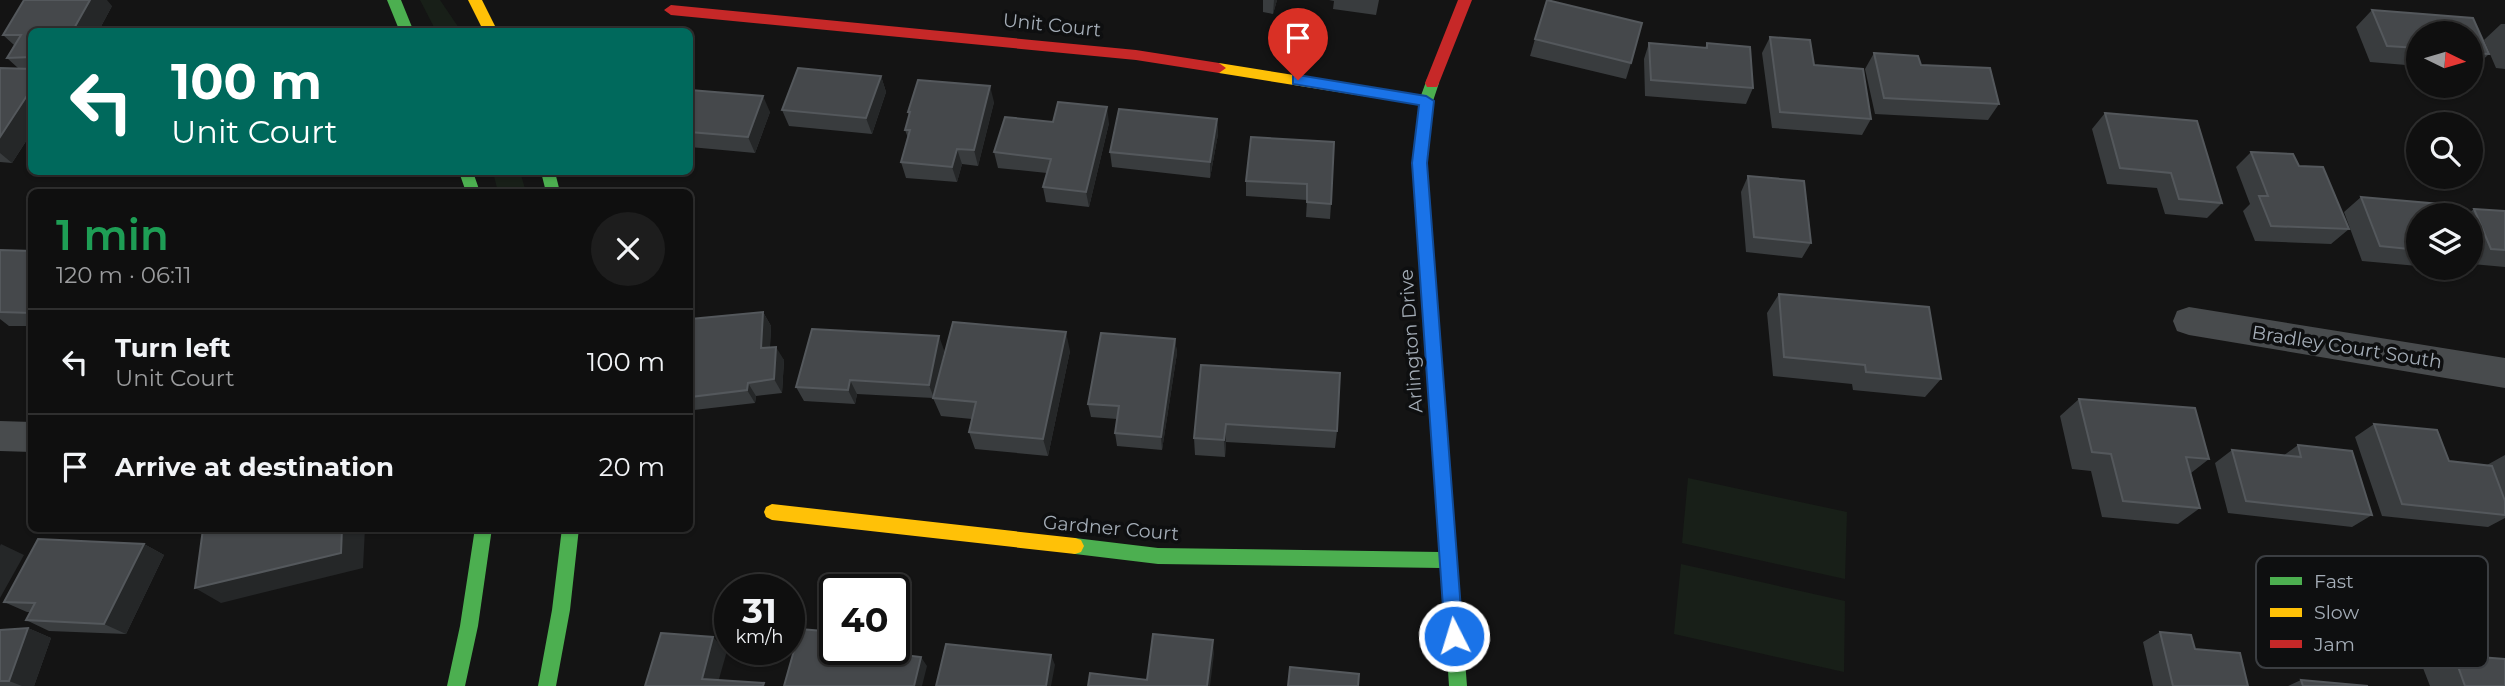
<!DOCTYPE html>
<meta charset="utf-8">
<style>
body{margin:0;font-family:Montserrat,sans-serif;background:#1d1d1d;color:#f1f3f6;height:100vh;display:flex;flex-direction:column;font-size:26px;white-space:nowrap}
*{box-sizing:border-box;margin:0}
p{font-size:23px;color:#9b9c9e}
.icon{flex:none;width:38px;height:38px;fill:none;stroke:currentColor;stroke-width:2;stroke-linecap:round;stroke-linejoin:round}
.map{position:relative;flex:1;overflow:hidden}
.drawer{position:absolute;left:28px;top:189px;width:665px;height:343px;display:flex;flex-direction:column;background:#0f0f0f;border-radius:10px;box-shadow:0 2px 5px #0004,0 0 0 2px #2f2f2f}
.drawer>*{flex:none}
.banner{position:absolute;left:28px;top:28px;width:665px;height:147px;border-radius:10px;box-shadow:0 2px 5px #0004,0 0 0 2px #2f2f2f;background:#00695c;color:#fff;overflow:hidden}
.needle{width:46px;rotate:95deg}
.controls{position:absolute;left:2406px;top:21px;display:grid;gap:14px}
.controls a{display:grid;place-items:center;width:77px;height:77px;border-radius:50%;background:#0f0f0f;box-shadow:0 2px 5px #0004,0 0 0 2px #2f2f2f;font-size:35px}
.speed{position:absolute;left:714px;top:574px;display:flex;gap:14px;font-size:35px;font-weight:700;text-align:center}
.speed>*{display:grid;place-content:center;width:91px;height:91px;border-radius:50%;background:#0f0f0f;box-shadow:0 2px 5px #0004,0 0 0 2px #2f2f2f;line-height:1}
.speed small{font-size:18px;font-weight:400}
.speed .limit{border:4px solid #111;border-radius:10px;background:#fff;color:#111}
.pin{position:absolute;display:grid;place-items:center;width:60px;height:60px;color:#fff;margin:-72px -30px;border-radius:50% 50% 50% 0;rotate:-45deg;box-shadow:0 0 7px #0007}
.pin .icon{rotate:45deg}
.me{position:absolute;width:77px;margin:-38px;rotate:355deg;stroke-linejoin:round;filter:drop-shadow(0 0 5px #0008)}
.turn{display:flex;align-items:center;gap:24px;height:147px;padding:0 28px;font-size:32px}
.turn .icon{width:91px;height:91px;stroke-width:2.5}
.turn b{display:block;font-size:49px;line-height:60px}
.round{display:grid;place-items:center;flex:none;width:74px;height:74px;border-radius:37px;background:#1d1d1d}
.summary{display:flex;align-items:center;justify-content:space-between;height:119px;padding:0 28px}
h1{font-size:42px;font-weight:600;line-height:52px;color:#1e9e55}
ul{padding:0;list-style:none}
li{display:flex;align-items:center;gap:21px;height:105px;padding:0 28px;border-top:2px solid #2f2f2f}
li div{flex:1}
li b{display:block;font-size:26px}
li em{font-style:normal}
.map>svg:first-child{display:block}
.green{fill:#181f18}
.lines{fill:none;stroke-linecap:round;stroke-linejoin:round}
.street{fill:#484b4d;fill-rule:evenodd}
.fast{fill:#4caf50;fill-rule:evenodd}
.slow{fill:#ffc107;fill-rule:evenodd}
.jam{fill:#c62828;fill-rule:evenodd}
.wall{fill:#393c3e}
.shaded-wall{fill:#252728}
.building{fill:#45484b;stroke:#54585c;stroke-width:2}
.route{fill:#1a73e8;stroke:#114b97;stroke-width:2}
.labels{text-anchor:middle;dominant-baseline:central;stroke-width:7;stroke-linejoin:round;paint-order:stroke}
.street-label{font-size:19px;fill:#a4adb7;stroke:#0e0f10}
.key{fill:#0e0f10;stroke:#3b3e42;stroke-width:2}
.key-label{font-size:19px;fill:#a4adb7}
</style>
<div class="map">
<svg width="2505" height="686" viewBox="0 0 2505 686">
<rect width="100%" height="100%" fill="#141414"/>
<!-- green -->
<path class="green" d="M420,0h20l21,31h-25z
M493,172h27l6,20h-28z
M1688,478l159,34 -2,67 -163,-36z
M1681,564l164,37 -1,71 -170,-38z"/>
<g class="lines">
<!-- street -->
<path class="street" d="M2189,307l316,51v30l-316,-53 -12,-4 -4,-10 4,-10z
M0,421l32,1v30l-32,-1z"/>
<!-- fast -->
<path class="fast" d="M387,0h14l13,32h-14z
M1432,78l7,5 -6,18 -6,62 40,523h-18l-8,-118 -283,-4 -83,-10 -6,-2 -3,-6 3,-6 6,-2 83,10 282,4 -27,-389 6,-62 8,-22z
M459,172h14l7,20h-14z
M541,172h14l5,20h-14z
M475,528h17l-14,98 -13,60h-18l13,-60z
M562,528h17l-9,82 -14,76h-18l14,-76z"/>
<!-- slow -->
<path class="slow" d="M468,0h14l16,32h-14z
M1219,63l207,33 7,5 -7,5 -207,-33 -7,-5z
M772,504l303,34 6,2 3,6 -3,6 -6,2 -303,-34 -6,-3 -2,-5 2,-5z"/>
<!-- jam -->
<path class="jam" d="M1458,0h14l-33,83 -2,4h-10l-2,-4z
M671,5l465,45 83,13 7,5 -7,5 -83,-13 -465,-45 -7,-5z"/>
</g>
<!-- wall -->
<path class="wall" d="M1263,0h14l-4,14 -10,-2z
M1329,0h50l-3,15 -43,-6 1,-8z
M112,6l-14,26h-66v100l-20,31 -12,-1v-94h18l-11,-10 7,-13 -11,-10z
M2372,10l101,8 16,36 -18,17v-38h-53v33l-48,-4 -14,-35z
M2501,24h4v45l-9,-1 -12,-28z
M1770,37l44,28 57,54 -9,16 -90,-7 -10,-75z
M1535,39l96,24 -5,16 -96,-23z
M1649,43l56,5 2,-5 46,45 -7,16 -101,-8 -1,-37z
M1874,53l47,12 78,39 -11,16 -113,-6 -10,-45z
M881,76l5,16 -14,42 -83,-8 -7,-16z
M690,90l80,22 -15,41 -65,-6z
M994,102l-16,64 -16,-2 -5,18 -51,-4 -5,-16 7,-24 -3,-8 4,-14 -1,-4z
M2105,113l117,90 -15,15 -42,-4 -8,-26 -50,-4 -15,-55z
M1217,119l1,15 -8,44 -98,-11 -2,-15z
M1109,123l-20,84 -43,-5 -3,-15 4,-14 -49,-5 -4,-16z
M1251,137l80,67 -1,15 -24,-2 1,-17 -61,-4v-15z
M2251,152l48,14 50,63 -18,15 -76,-3 -12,-30 7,-7 -14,-37z
M1748,176l63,67 -9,15 -56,-6 -5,-60z
M2361,197l57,18v51l-56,-5 -18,-49z
M2474,209l31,2v56l-33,-3 -1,-49h-5z
M0,250l32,1v75h-23l-9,-7z
M1779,294l162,85 -16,18 -72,-7 -1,-6 -79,-8 -6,-63z
M763,312l8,14 -1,21 14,13 -2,33 -26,3 -1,7 -61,7 -4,-6v-65z
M1175,339l2,14 -15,97 -45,-4 -2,-13 2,-14 -26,-2 -3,-13z
M944,350l-7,33 133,-32 -22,105 -73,-7 -6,-17 3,-13 -31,-3 -8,-18 -76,-4 -2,10 -51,-3 -8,-14z
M1201,365l136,66 -2,17 -109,-6 -1,15 -30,-2 -1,-17z
M2079,399l130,60 -18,14 9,35 -22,16 -76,-7 -11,-46 -19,-2 -12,-53z
M2374,424l75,37 38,4 18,-10v63l-17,9 -106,-11 -27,-79z
M2298,445l74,70 -20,12 -124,-14 -13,-50 17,-13 51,6z
M144,544l20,11 -38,79 -77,-3 -23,-11 4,-8h-3l-23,-10z
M28,628l23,10 -17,48h-34v-56z
M2160,632l35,17 53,37h-95l-10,-44z
M2454,655l51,31h-75l-7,-18z
M2301,680l67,6h-80z"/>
<!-- shaded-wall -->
<path class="shaded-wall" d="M90,0h17l5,6 -14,26h-26z
M1274,0h3l-4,14z
M881,76l5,16 -14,42 -6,-16z
M990,86l4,16 -16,64 -4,-16z
M32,88v44l-20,31 -12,-10v-16z
M763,96l7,16 -15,41 -7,-16z
M1107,107l2,16 -20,84 -3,-15z
M1217,119l1,15 -8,44v-16z
M957,149l5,15 -5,18 -5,-15z
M763,312l8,14 -2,36 -8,-14z
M1066,332l4,19 -22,105 -5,-17z
M939,336l5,14 -10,48 -5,-13z
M1175,339l2,14 -15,97 -1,-13z
M776,347l8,13 -2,33 -8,-14z
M850,380l7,14 -2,10 -7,-14z
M748,383l8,13 -1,7 -8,-13z
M1226,424v18l-1,15 -1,-17z
M342,528h23l-2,40 -142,35 -26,-15z
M1,544l23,11 -24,43v-52z
M144,544l20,11 -38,79 -22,-10z
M28,628l23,10 -17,48h-12l-13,-5z
M713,637l14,14 -10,35 -15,-7z
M1213,640l1,14 -4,32h-3z
M1051,655l4,10 -4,21h-5z
M921,657l6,9 -5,20h-8z"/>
<!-- building -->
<path class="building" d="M24,0h66l-18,32h-40v25l-25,1 14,-23h-18z
M1547,0l95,23 -11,40 -96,-24z
M2372,10l101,8 16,36 -18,-1v-20h-53v15l-31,-2z
M1770,37l40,3 4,25 49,4 8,50 -91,-7z
M1649,43l58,5v-5l43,4 3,41 -102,-8z
M1874,53l44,3 3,9 69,3 9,36 -115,-6z
M0,68l32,1v19l-32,49z
M798,68l83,8 -15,42 -84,-8z
M918,80l72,6 -16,64 -17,-1 -5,18 -51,-5 9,-32h-5l5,-18h-2z
M690,90l73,6 -15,41 -58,-5z
M1058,102l49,5 -21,85 -43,-5 8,-28 -57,-7 11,-35 48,5z
M1119,109l98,10 -7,43 -100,-10z
M2105,113l92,8 25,82 -43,-4 -8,-26 -51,-5z
M1251,137l83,5 -3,62 -24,-2v-18l-61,-3z
M2251,152l42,2 6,12 24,1 26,62 -78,-3 -12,-30h9z
M1748,176l56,5 7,62 -57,-6z
M2361,197l91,8 4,10h-38v35l-38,-4z
M2474,209l31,2v39l-14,-1z
M0,250l32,1v62l-32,-1z
M1779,294l150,13 12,72 -75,-7 -1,-7 -81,-8z
M763,312l-2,36 15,-1 -2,32 -26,4 -1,7 -57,7v-58l1,-20z
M953,322l113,10 -23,107 -74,-7 7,-30 -43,-4z
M812,329l127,7 -10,49 -79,-5 -2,10 -52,-3z
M1101,333l74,6 -14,98 -46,-4 4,-27 -31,-2z
M1201,365l139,8 -3,58 -111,-7 -2,16 -30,-2z
M2079,399l116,9 14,51 -23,-2 14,51 -77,-7 -12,-47 -19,-2z
M2374,424l63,6 12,31 43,5 13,35v14l-103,-11z
M2298,445l54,6 20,64 -126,-14 -14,-51 69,7z
M207,528h135l-1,25 -146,35 8,-59z
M38,539l106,5 -40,80 -78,-4 9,-17 -31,-1z
M28,628l-19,53h-9v-51z
M800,629l35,3v17h20l66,8 -7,29h-130z
M2160,632l31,3 4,14 45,4 8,33h-75z
M661,633l52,4 -11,42 62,4 -1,3h-118z
M1153,634l60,6 -6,46h-119l2,-13 57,7z
M946,644l105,11 -5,31h-110z
M2454,655l51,4v27h-40z
M1290,667l69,7 -1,12h-70z
M2301,680l67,6h-65z"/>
<!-- route -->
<path class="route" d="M1298,75l128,21 8,5 -7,62 36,473 -3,6 -6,2 -7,-2 -2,-6 -33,-473 7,-58 -126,-21v-8z"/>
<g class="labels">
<!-- street labels -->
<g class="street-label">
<text transform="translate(1052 25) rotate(6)">Unit Court</text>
<text transform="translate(1411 341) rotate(-94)">Arlington Drive</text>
<text transform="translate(2347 347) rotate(9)">Bradley Court South</text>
<text transform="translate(1111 528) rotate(5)">Gardner Court</text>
</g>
</g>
<!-- legend -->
<rect x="2256" y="556" width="232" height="112" rx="10" class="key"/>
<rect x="2270" y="577" width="32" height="8" fill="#4caf50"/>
<rect x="2270" y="608" width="32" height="9" fill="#ffc107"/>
<rect x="2270" y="640" width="32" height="8" fill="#c62828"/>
<g class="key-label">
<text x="2314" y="588">Fast</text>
<text x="2314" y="619">Slow</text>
<text x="2314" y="651">Jam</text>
</g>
</svg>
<div class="controls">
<a><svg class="needle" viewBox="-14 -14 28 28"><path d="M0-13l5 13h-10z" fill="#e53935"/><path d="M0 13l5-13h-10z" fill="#9b9c9e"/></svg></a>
<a><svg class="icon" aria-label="search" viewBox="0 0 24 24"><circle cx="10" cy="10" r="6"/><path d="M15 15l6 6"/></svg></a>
<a><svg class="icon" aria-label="layers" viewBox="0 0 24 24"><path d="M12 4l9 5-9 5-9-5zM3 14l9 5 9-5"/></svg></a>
</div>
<div class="speed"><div>31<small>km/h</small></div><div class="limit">40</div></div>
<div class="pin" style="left:1298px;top:80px;background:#d93025"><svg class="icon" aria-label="arrive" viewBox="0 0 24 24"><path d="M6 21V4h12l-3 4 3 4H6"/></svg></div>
<svg class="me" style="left:1454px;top:636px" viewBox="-20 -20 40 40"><circle r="17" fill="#1a73e8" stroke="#fff" stroke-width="3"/><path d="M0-11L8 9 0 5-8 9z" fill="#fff"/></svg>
<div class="banner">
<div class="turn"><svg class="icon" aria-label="left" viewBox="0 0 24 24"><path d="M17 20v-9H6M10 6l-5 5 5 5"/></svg><div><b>100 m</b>Unit Court</div></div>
</div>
<section class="drawer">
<div class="summary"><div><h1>1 min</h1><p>120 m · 06:11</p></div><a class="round"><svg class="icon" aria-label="close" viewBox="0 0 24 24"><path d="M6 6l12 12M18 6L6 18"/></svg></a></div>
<ul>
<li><svg class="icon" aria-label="left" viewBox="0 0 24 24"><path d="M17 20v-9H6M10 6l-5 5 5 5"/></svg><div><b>Turn left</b><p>Unit Court</p></div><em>100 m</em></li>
<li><svg class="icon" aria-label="arrive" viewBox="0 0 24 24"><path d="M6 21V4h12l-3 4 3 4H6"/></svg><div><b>Arrive at destination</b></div><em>20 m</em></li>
</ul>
</section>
</div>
